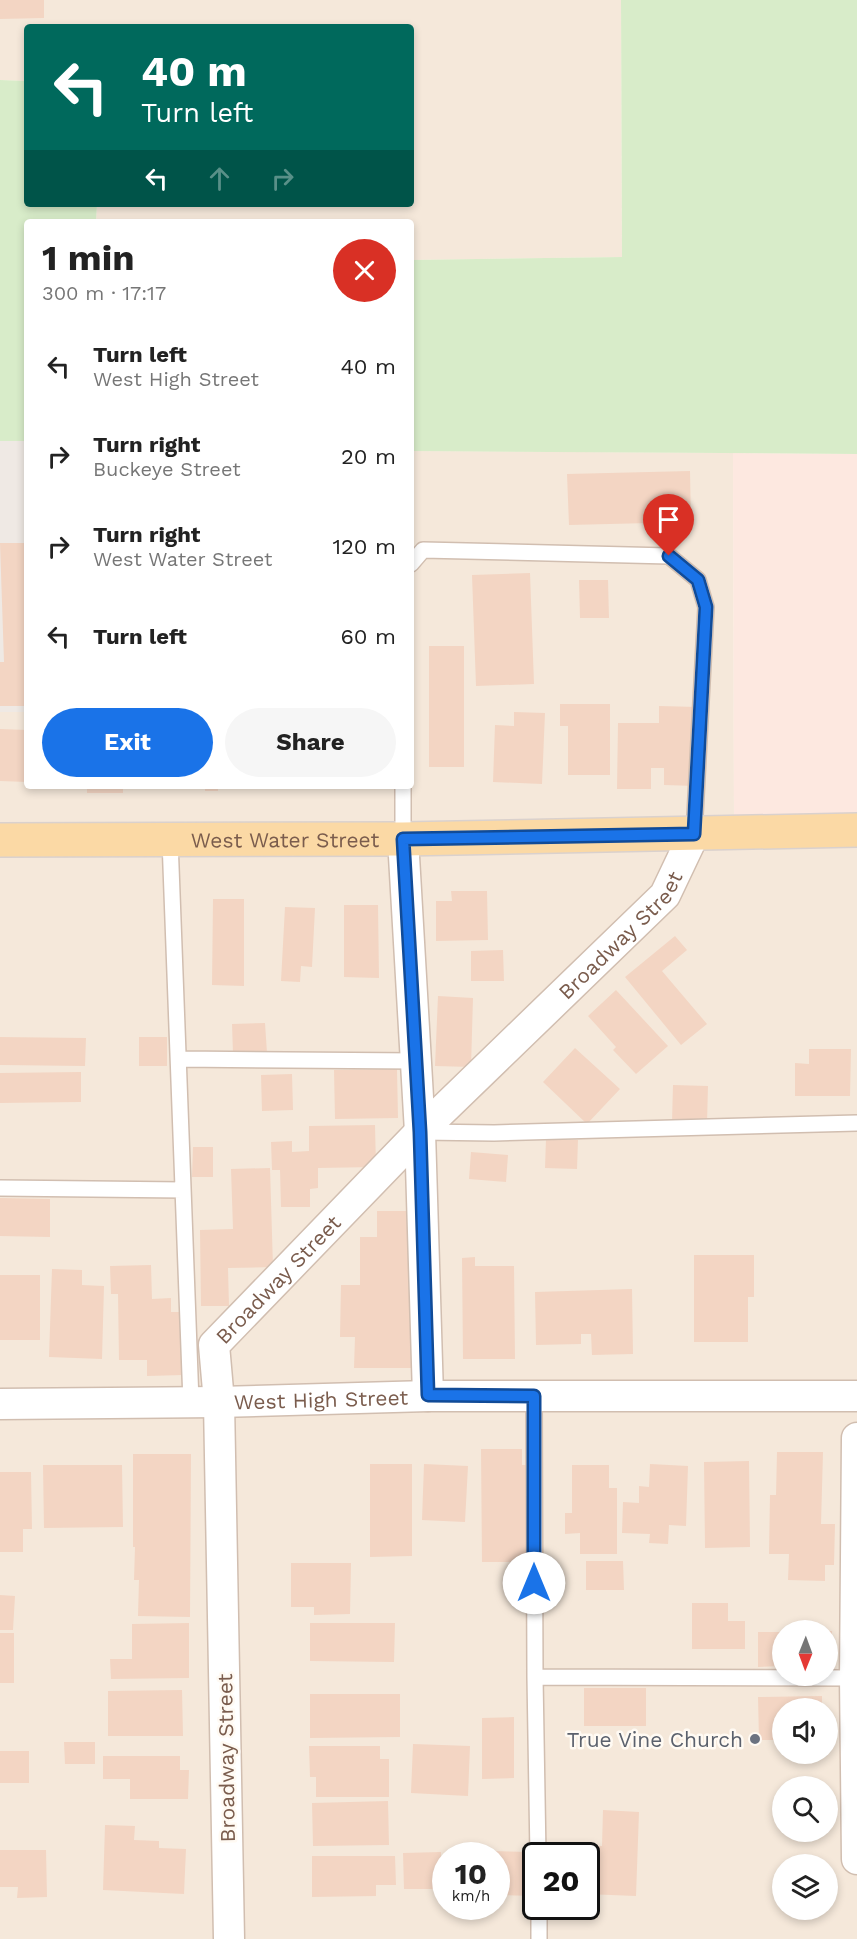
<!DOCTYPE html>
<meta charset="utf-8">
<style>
body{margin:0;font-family:"Work Sans",sans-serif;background:#f6f6f6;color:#222;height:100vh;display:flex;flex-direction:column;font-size:22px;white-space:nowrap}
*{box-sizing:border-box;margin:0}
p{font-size:20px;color:#767676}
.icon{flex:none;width:33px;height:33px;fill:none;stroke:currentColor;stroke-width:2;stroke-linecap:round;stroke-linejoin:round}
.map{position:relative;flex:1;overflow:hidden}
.sheet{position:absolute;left:24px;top:219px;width:390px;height:570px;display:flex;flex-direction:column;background:#fff;border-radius:6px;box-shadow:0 3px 9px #0003}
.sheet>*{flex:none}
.hud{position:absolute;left:24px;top:24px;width:390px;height:183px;border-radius:6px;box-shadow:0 3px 9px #0003;background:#00695c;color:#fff;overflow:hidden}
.needle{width:39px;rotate:181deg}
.controls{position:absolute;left:772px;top:1620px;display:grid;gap:12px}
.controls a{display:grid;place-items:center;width:66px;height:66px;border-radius:50%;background:#fff;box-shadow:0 3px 9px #0003;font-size:30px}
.speed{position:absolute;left:432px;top:1842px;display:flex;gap:12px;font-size:30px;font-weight:700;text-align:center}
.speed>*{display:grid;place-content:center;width:78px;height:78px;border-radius:50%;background:#fff;box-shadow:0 3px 9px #0003;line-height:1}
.speed small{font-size:15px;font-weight:400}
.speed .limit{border:3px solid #111;border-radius:9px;background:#fff;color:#111}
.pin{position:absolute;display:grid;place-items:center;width:51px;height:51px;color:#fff;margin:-62px -26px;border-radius:50% 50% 50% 0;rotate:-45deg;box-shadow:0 0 6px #0007}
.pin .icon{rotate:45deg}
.me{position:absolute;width:66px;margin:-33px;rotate:0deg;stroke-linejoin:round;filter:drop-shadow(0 0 4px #0008)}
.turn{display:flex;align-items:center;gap:21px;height:126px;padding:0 18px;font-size:27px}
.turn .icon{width:78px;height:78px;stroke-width:2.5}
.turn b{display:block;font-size:42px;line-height:51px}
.lanes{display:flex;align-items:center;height:57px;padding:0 18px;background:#0003;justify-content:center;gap:30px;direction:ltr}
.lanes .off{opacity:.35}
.round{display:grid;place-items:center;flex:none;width:63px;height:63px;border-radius:32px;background:#f6f6f6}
.summary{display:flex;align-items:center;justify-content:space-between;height:102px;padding:0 18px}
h1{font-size:36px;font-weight:700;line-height:45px}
.button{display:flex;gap:12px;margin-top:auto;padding:12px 18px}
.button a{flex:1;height:69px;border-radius:36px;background:#1a73e8;color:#fff;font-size:24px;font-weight:700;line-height:69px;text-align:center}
.button a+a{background:#f6f6f6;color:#222}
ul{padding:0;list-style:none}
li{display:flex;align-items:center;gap:18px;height:90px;padding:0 18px}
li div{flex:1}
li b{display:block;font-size:22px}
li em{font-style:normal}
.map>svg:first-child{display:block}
.residential{fill:#f5e8da;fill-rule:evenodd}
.commercial{fill:#fde8e0}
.industrial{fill:#efe9e4}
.green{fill:#d8ecc9}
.building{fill:#f3d5c3}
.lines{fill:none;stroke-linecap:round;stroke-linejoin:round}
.lane-casing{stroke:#d1beb0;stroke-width:18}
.street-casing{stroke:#d1beb0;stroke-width:33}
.primary-casing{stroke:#dad1cd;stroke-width:36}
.lane{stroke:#fff;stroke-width:15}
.street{stroke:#fff;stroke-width:30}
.primary{stroke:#fbd9a5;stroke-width:33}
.route-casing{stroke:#114b97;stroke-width:15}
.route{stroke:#1a73e8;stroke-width:10}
.worship-dot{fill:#6b7280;stroke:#fffaf3;stroke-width:2}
.labels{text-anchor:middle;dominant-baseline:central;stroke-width:5;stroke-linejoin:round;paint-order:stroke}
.street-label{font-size:21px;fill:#7a5c4d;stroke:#fffaf3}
.worship-label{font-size:21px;fill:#5b616d;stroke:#fffaf3;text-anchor:end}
</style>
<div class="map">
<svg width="857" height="1939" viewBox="0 0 857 1939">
<rect width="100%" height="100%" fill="#fdf6ec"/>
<!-- residential -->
<path class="residential" d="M0,0h621l1,257 -211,3v-38h-315l1,-18h314v-177h-384v54l-27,-1z
M411,451l322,2 1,380 123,-3v1109h-857v-1227h27v74h384zM783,1630h45v46h-45zM783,1708h45v46h-45zM783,1786h45v46h-45zM446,1856h50v50h-50zM536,1856h50v50h-50zM783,1864h45v46h-45z"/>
<!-- commercial -->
<path class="commercial" d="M733,453l124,1v376l-123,3z"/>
<!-- industrial -->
<path class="industrial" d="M0,441h27v271h-27z"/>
<!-- green -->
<path class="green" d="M621,0h236v454l-446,-3v-191l211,-3z
M0,80l27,1v123h70l-1,18h-69v219h-27z"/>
<!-- building -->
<path class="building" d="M0,0h44v18l-44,1z
M690,471l1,51 -122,3 -2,-51z
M0,543h27v163h-27v-44h4z
M530,573l4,111 -58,2 -4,-111z
M579,580h29l1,38h-29z
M429,646h35v121h-35z
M560,704h50v71h-42v-49h-8z
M659,706l39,1 -2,79 -32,-1v-17h-13v21h-34l1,-66h41z
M514,712l31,1 -3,71 -49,-2 2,-57 19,1z
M0,729l27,1v52l-27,-1z
M87,786h36v7h-36z
M136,786h42v3h-42z
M205,786h13v5h-13z
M451,891h36l1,49 -52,1v-40h16z
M213,899h31v87l-32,-1z
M344,905h34l1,73 -35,-1z
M285,907l30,1 -3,59 -11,-1 -1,16 -19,-1z
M675,936l12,14 -25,21 45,53 -26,21 -56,-68z
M503,950l1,31h-33v-30z
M616,990l52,56 -32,28 -23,-24 3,-3 -28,-31z
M438,996l35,2 -2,69 -36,-1z
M265,1023l2,30 -34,1 -1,-30z
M0,1037l86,1 -1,28 -85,-1z
M139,1037h28v29h-28z
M575,1048l45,41 -33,35 -44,-42z
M809,1049h42l-1,47h-55v-33l14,1z
M397,1069l1,49 -63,1 -1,-49z
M81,1072v30l-81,1v-30z
M292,1074l1,36 -31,1 -1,-36z
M673,1085l35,1 -1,37 -35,-1z
M375,1125l1,42 -58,1v20l-8,1v18h-29l-1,-37h-8l-1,-28 21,-1v11l17,-1v-25z
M546,1139l32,1 -1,29 -32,-1z
M193,1147h20v30h-21z
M471,1152l37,3 -2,27 -37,-3z
M270,1168l3,99 -45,1 1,38h-28l-1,-76 33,-1 -2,-60z
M0,1198l50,1v38l-50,-1z
M377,1211h39l-1,157h-61l1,-31h-15l1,-52h19v-48h17z
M694,1255h60v42h-6v45h-54z
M475,1257v9h39l1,93h-52l-1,-101z
M151,1265l1,34 19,-1v14h11l1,63 -36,1v-16h-28l-1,-66h-7l-1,-28z
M52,1269l30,1v15l22,1 -2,73 -53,-2z
M0,1275h40v65h-40z
M632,1289l1,65 -41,1 -1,-21h-10v10l-45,1 -1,-53z
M481,1449h41v16h19v97h-59z
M777,1452h46l-2,72h14l-1,41h-9v16l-37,-1 1,-26h-20l1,-59h6z
M133,1454h58l-1,163 -52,-1 1,-36h-5l1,-33h-2z
M749,1461l1,86 -45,1 -1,-86z
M370,1464h42v92l-42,1z
M424,1464l44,2 -3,56 -43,-2z
M650,1464l38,2 -2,60 -17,-1 -1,19 -19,-1 1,-9 -28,-1 1,-31 16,1v-17l10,1z
M43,1465h79l1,62 -79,1z
M572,1465h37v23h8v66h-37v-21l-15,1v-21h7z
M0,1472h31l1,57h-9v23h-23z
M586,1561h37l1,29h-38z
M291,1563h60l-1,51 -36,1v-8h-23z
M0,1595l15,1 -2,34h-13z
M692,1603h36v18h17v28h-53z
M189,1623v55l-78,1 -1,-20h22v-35z
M310,1623h85l-1,39 -84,-1z
M828,1631h4v34h-4z
M758,1632h25v34l-25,1z
M0,1633h14v50h-14z
M584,1688h62v38h-62z
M182,1690l1,46h-75v-45z
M310,1694h90v43l-90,1z
M822,1696v12h-39v32h-24l-1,-43z
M514,1717v61l-32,1v-61z
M64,1742h31v22h-30z
M413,1744l57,2 -2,50 -57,-3z
M309,1746h71v13h9v38h-73v-20h-6z
M0,1751h29v32h-29z
M103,1756h77v14h9l-1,29h-58v-20h-27z
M388,1801l1,44 -76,1 -1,-43z
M603,1810l36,2 -3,84 -50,-2v-38h-9l1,-11 24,1z
M105,1825l30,1 -1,14 25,1v7l27,1 -2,45 -81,-4z
M0,1850h46l1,47 -30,1 1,-11h-18z
M491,1851l38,1 5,44 -38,-1v-39h-5z
M441,1852v37h-37l-1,-36z
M312,1856h83l1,29h-20v11l-64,1z"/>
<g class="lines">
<defs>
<path id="lane" d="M411,564l12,-14 246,6 29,24 8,27 -12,227
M403,839v-53
M170,840l21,562
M179,1059l237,2
M422,1132l72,1 363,-10
M0,1188l183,2
M534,1396l1,281 3,179
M535,1677l322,1
M539,1906v33"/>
<g id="street">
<path d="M403,839l17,293 8,264"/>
<path id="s1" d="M0,1404l219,-2 209,-6h429"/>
<path d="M857,1438l-2,240 2,181"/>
<path id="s2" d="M229,1939l-10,-537 -5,-57 206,-213 245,-237 29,-61"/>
</g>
<g id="primary">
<path id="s3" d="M0,840l403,-1 454,-9"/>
</g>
</defs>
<!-- lane casing -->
<use href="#lane" class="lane-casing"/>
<!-- street casing -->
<use href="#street" class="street-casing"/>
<!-- primary casing -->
<use href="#primary" class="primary-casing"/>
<!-- lane -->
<use href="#lane" class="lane"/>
<!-- street -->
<use href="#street" class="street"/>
<!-- primary -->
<use href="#primary" class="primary"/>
</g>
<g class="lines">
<defs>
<path id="route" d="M534,1583v-187l-106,-1 -8,-263 -17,-293 291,-5 12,-227 -8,-27 -29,-24"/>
</defs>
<!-- route casing -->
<use href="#route" class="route-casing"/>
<!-- route -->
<use href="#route" class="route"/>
</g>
<!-- markers -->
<circle class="worship-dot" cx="755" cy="1739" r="6"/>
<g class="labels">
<!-- street labels -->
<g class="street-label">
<text stroke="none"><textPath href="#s3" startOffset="285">West Water Street</textPath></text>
<text stroke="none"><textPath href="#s2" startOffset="1172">Broadway Street</textPath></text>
<text stroke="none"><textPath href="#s2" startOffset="686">Broadway Street</textPath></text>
<text stroke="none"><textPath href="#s1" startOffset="321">West High Street</textPath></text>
<text transform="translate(226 1758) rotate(-91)">Broadway Street</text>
</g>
<!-- worship labels -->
<g class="worship-label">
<text x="743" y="1739">True Vine Church</text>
</g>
</g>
</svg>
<div class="controls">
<a><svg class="needle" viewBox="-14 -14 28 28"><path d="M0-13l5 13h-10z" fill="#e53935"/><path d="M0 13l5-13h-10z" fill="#767676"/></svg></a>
<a><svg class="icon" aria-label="sound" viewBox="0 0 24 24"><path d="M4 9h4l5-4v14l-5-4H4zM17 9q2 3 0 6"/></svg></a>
<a><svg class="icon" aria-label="search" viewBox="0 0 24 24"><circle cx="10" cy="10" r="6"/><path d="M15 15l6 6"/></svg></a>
<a><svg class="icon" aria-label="layers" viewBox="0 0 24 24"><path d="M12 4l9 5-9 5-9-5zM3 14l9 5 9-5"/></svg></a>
</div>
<div class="speed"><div>10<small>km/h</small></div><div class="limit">20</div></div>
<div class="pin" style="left:669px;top:556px;background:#d93025"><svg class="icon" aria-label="arrive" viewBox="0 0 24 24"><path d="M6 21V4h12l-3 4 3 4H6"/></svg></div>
<svg class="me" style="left:534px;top:1583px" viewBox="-20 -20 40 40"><circle r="19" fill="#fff"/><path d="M0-13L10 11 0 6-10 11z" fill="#1a73e8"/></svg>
<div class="hud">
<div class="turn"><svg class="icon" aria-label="left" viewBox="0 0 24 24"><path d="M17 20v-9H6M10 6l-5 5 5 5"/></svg><div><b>40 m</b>Turn left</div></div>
<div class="lanes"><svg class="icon" aria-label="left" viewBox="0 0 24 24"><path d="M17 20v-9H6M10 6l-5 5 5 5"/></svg><svg class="icon off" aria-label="ahead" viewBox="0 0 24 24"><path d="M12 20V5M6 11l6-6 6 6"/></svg><svg class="icon off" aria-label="right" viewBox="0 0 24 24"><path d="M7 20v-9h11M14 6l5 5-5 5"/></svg></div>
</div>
<section class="sheet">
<div class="summary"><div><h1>1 min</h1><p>300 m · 17:17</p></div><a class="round" style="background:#d93025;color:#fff"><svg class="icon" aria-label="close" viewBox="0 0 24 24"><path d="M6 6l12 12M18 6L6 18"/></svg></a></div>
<ul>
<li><svg class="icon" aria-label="left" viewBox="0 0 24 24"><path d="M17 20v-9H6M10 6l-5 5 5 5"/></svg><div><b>Turn left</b><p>West High Street</p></div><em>40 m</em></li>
<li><svg class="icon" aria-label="right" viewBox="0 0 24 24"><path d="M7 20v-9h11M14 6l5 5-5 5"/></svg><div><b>Turn right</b><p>Buckeye Street</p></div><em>20 m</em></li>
<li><svg class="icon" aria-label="right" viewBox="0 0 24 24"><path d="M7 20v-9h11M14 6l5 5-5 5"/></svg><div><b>Turn right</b><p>West Water Street</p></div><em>120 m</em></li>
<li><svg class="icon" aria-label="left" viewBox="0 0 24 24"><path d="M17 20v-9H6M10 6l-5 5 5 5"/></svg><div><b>Turn left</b></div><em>60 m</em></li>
</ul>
<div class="button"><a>Exit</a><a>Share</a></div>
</section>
</div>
